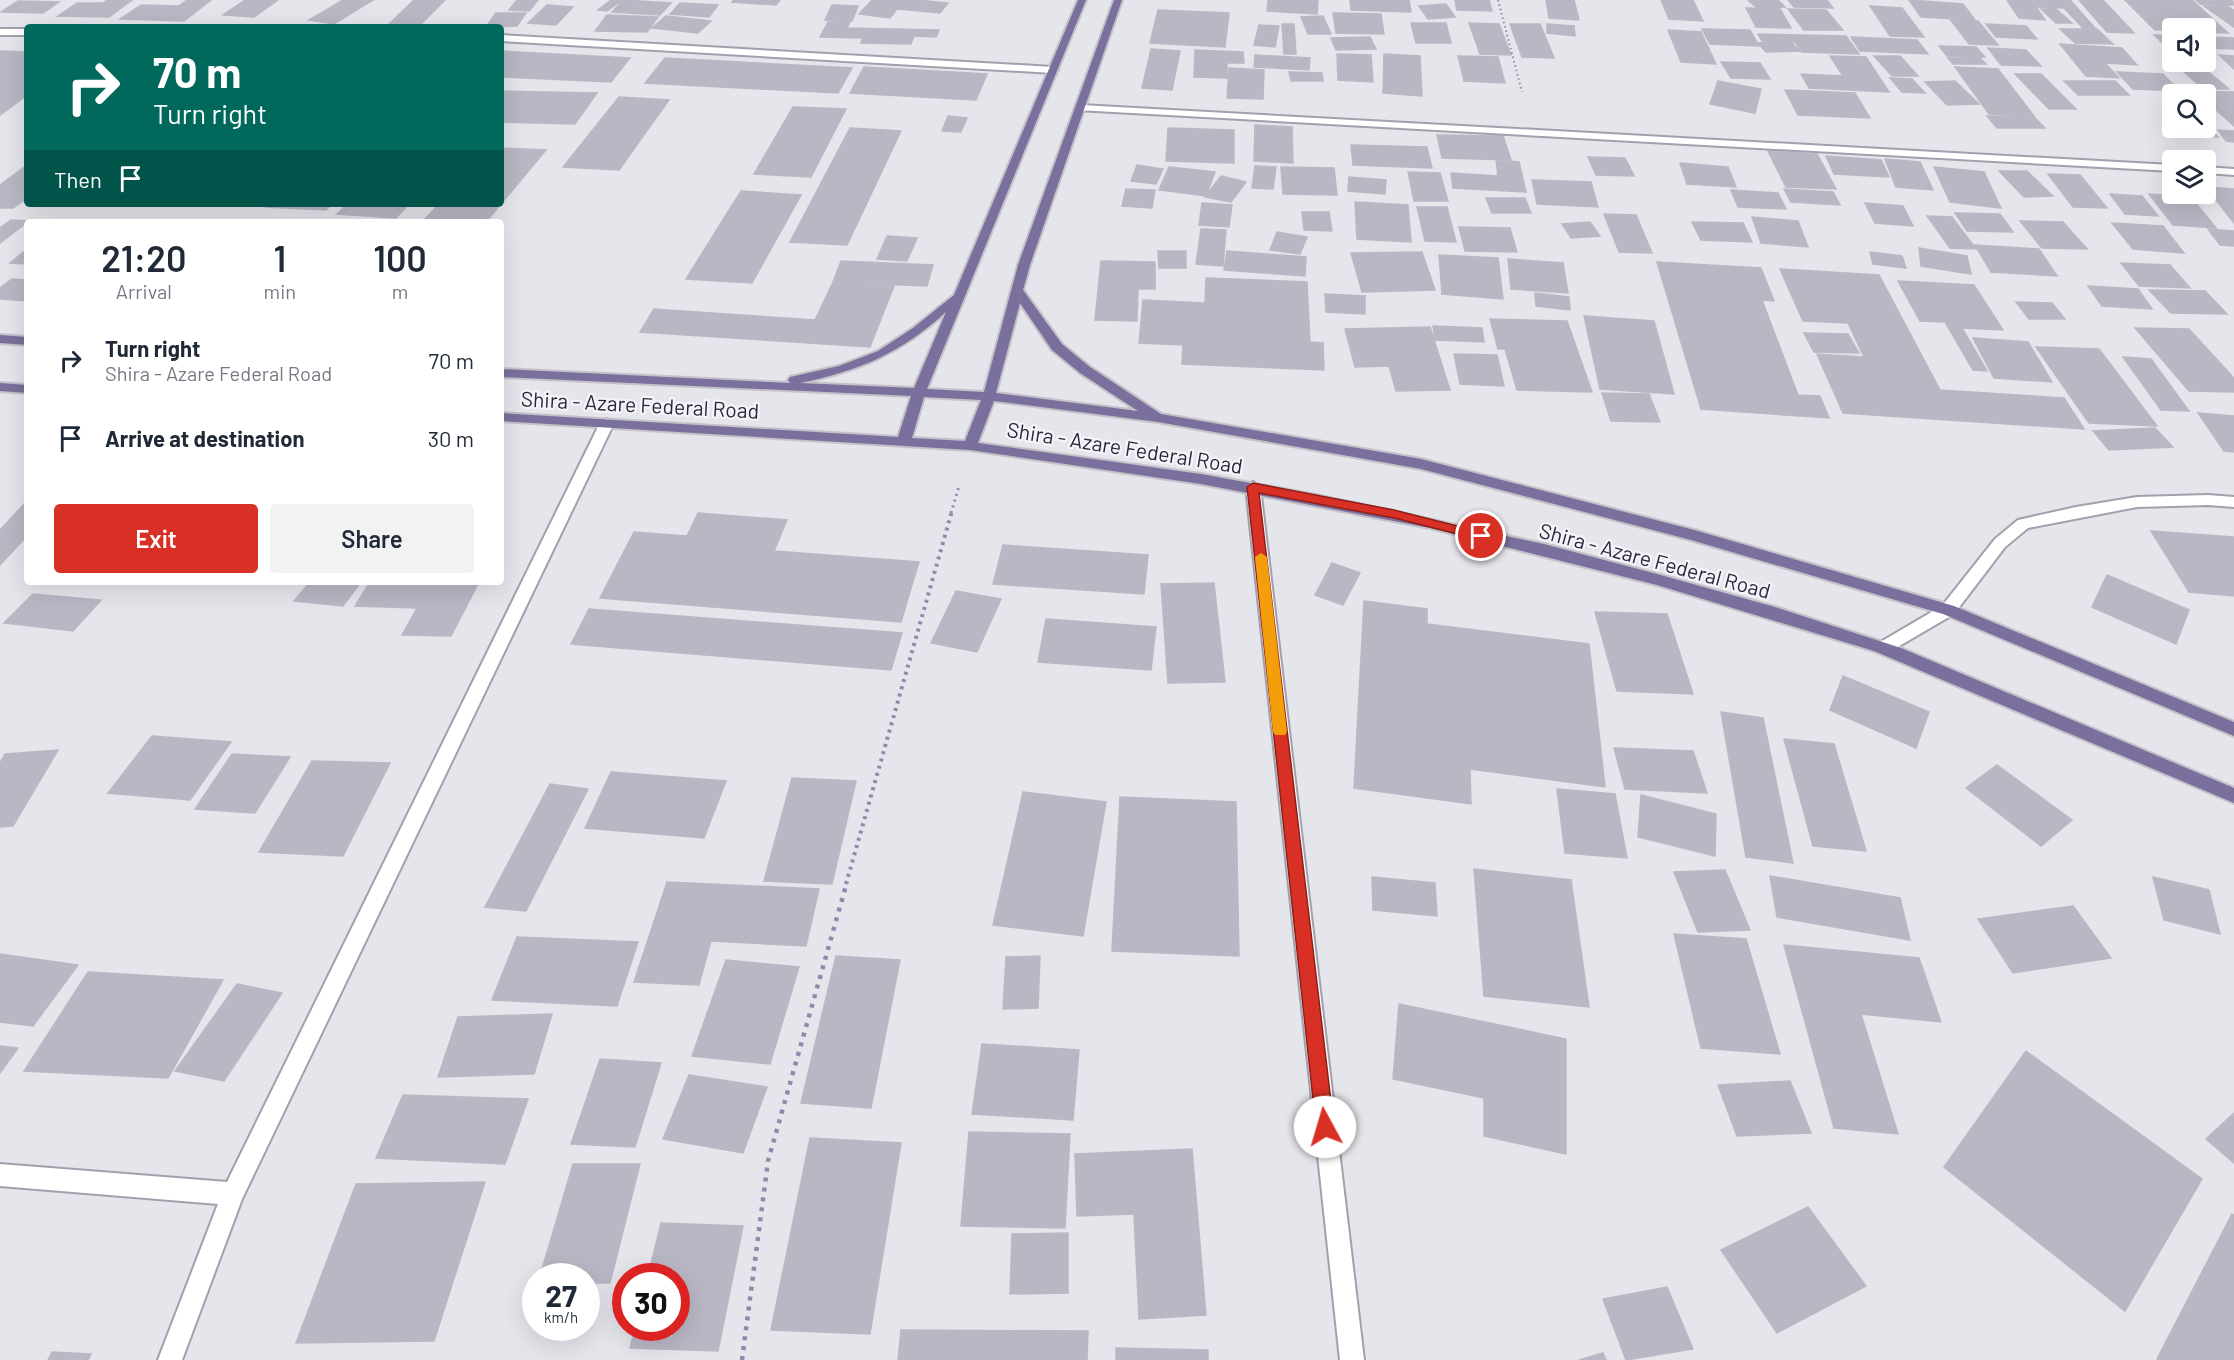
<!DOCTYPE html>
<style>
body{margin:0;font-family:Barlow,sans-serif;background:#f2f2f3;color:#1f2937;height:100vh;display:flex;flex-direction:column;font-size:22px;white-space:nowrap}
*{box-sizing:border-box;margin:0}
p{font-size:20px;color:#747a83}
.icon{flex:none;width:33px;height:33px;fill:none;stroke:currentColor;stroke-width:2;stroke-linecap:round;stroke-linejoin:round}
.map{position:relative;flex:1;overflow:hidden}
.drawer{position:absolute;left:24px;top:219px;width:480px;height:366px;display:flex;flex-direction:column;background:#fff;border-radius:6px;box-shadow:0 6px 24px #0002}
.drawer>*{flex:none}
.top-card{position:absolute;left:24px;top:24px;width:480px;height:183px;border-radius:6px;box-shadow:0 6px 24px #0002;background:#00695c;color:#fff;overflow:hidden}
.buttons{position:absolute;left:2162px;top:18px;display:grid;gap:12px}
.buttons a{display:grid;place-items:center;width:54px;height:54px;border-radius:6px;background:#fff;box-shadow:0 6px 24px #0002;font-size:30px}
.speed{position:absolute;left:522px;top:1263px;display:flex;gap:12px;font-size:30px;font-weight:700;text-align:center}
.speed>*{display:grid;place-content:center;width:78px;height:78px;border-radius:50%;background:#fff;box-shadow:0 6px 24px #0002;line-height:1}
.speed small{font-size:15px;font-weight:400}
.speed .limit{border:9px solid #d22;background:#fff;color:#111}
.pin{position:absolute;display:grid;place-items:center;width:51px;height:51px;color:#fff;margin:-26px;border:3px solid #fff;border-radius:50%;box-shadow:0 2px 6px #0007}
.me{position:absolute;width:66px;margin:-33px;rotate:354deg;stroke-linejoin:round;filter:drop-shadow(0 0 4px #0008)}
.turn{display:flex;align-items:center;gap:21px;height:126px;padding:0 30px;font-size:27px}
.turn .icon{width:78px;height:78px;stroke-width:2.5}
.turn b{display:block;font-size:42px;line-height:51px}
.then{display:flex;align-items:center;height:57px;padding:0 30px;background:#0003;gap:12px;font-size:22px}
.eta{display:flex;justify-content:space-evenly;align-items:center;height:102px;text-align:center}
.eta b{font-size:36px;font-weight:600;line-height:42px}
.action{display:flex;gap:12px;margin-top:auto;padding:12px 30px}
.action a{flex:1;height:69px;border-radius:6px;background:#d93025;color:#fff;font-size:24px;font-weight:600;line-height:69px;text-align:center}
.action a+a{background:#f2f2f3;color:#1f2937}
ul{padding:0;list-style:none}
li{display:flex;align-items:center;gap:18px;height:78px;padding:0 30px}
li div{flex:1}
li b{display:block;font-size:22px}
li em{font-style:normal}
.map>svg:first-child{display:block}
.building{fill:#b9b7c4;stroke:#b9b8c5;stroke-width:1.5}
.lines{fill:none;stroke-linecap:round;stroke-linejoin:round}
.minor-casing{stroke:#a2a0ad;stroke-width:4}
.primary-casing{stroke:#c4c2c8;stroke-width:4}
.path-far3{stroke:#9189ac;stroke-width:2;stroke-dasharray:1.5 3;stroke-linecap:butt}
.path-far2{stroke:#9189ac;stroke-width:3;stroke-dasharray:2 4;stroke-linecap:butt}
.path-far1{stroke:#9189ac;stroke-width:4;stroke-dasharray:3 4.5;stroke-linecap:butt}
.path{stroke:#9189ac;stroke-width:4.5;stroke-dasharray:4 6;stroke-linecap:butt}
.minor{fill:#fff;fill-rule:evenodd}
.primary{fill:#7b6f9d;fill-rule:evenodd}
.route{fill:#d93025;stroke:#8d1f18;stroke-width:1.5}
.slow{fill:#f59e0b}
.labels{text-anchor:middle;dominant-baseline:central;stroke-width:4.5;stroke-linejoin:round;paint-order:stroke}
.street-label{font-size:21px;fill:#2c263c;stroke:#f5f5f9}
</style>
<div class="map">
<svg width="2234" height="1360" viewBox="0 0 2234 1360">
<rect width="100%" height="100%" fill="#e5e5ec"/>
<!-- building -->
<path class="building" d="M107,0h25l-23,17 -51,-1 19,-13h26z
M187,0h24l-27,21 -64,-2 21,-14 38,1z
M245,0h33l-24,17 -31,-2z
M343,0h30l-39,24 -25,-4z
M414,0h31l-25,25 -31,-1z
M517,0h21l-9,11 -20,-1z
M611,0h11l-15,11 -9,-1z
M623,0l48,3 -11,12 -48,-3z
M734,0h46l-4,5 -44,-3z
M872,0h45l31,3 -8,10 -43,-4 -7,9 -31,-4z
M1268,0h50l-1,14 -50,-3z
M1350,0h59l2,12 -60,-2z
M1455,0h34l3,11 -35,-1z
M1546,0h28l5,20 -30,-2z
M1661,0h32l10,21 -34,-2z
M1748,0h30l7,7 -28,1z
M1788,0h39l6,8 -39,-1z
M1909,0l54,4 12,16 -54,-3z
M2007,0h24l14,20 -26,-2z
M2033,0h37l26,29 -13,-1 -19,-20 -26,-1z
M2079,0h24l31,33 -27,-1z
M2125,0h67l36,33 -23,-1v-4l-50,2z
M2196,0h36l2,5 -34,-1z
M18,1l41,1 -16,11 -42,-1z
M680,3l38,2 -9,12 -39,-3z
M1446,4l9,13 -27,2 -9,-13z
M547,5l26,2 -17,18 -28,-2z
M832,5l26,1 -6,15 -27,-1z
M1870,6l32,2 22,29 -34,-1z
M2204,6h23l7,4v17z
M1746,8l34,1 11,19 -35,-1z
M1788,9l38,1 17,20h-39z
M2041,9h15l16,14h-16z
M1158,10l71,3 -4,34 -75,-4z
M496,13h30l-9,13 -31,1z
M1333,13l48,1 3,20 -48,-1z
M607,15l51,2 -11,15 -52,-1z
M666,16l45,5 -13,12 -46,-5z
M1323,16l8,18h-23l-7,-17z
M1950,19l28,2 20,24 -29,-1z
M828,22h22l-3,6 92,2 -3,7 -22,-1 -3,8 -50,-1 2,-5 -43,-1z
M1411,23h35l5,20h-35z
M1469,23l30,1 12,31 -31,-1z
M1282,24h12l2,30h-12z
M1510,24h30l14,34 -32,-1z
M1547,24l27,2 1,10 -28,-3z
M1986,24l40,2 11,13 -41,-2z
M1259,25l20,1 -4,21 -21,-2z
M1702,29l48,1 9,16 -49,-2z
M2060,29h37l16,15 -38,-1z
M1668,30l33,2 15,32 -35,-2z
M1758,34l88,2 13,18 -57,-2 -7,-10 -33,-1z
M2154,35h18v11h-6z
M1370,37l6,12 -40,1 -5,-12z
M1851,37l66,3 11,14 -68,-3z
M2205,37l29,1v11l-29,-1z
M1791,42l9,9 -34,1 -8,-9z
M2060,44l62,4 15,17 -32,-2 14,15 -33,-2z
M1939,46l37,1 9,10 -38,-1z
M1988,48l38,2 15,16 -40,-1z
M1151,49l29,2 -8,39 -30,-2z
M1195,50l48,2 1,11h-17v15l-33,-1z
M0,51l27,1v43l-27,20z
M501,51l129,7 -19,24 -110,-5z
M1337,54l34,1 2,27 -35,-2z
M1384,54l36,2 2,40 -39,-3z
M1255,55l55,3 -1,12 -55,-3z
M2219,55l15,1v13z
M1458,56l40,1 7,26 -41,-2z
M1830,56l36,1 23,35 -80,-4 -8,-14 42,2z
M1874,56h26l18,20h-26z
M665,58l187,10 -14,25 -193,-10z
M1948,58h32l6,6h-33z
M1721,62l39,1 10,16 -39,-1z
M864,67l123,7 -11,26 -126,-7z
M1955,67l43,2 36,47 -45,-2z
M1229,68l35,2 -1,29 -36,-1z
M2180,68l25,1 24,20h-26z
M1289,72l33,1 1,8h-32z
M2117,72l46,2 16,17 -46,-2z
M2015,74h26l35,35h-27z
M1890,78l22,1 13,14 -23,-1z
M1718,81l43,8 -6,24 -45,-9z
M1955,81l24,23 -32,1 -22,-23z
M2064,81h51l14,14h-51z
M1785,90l70,3 15,25 -72,-3z
M501,91l96,2 -22,31 -74,-2z
M2192,91l42,1v34l-29,-26v-6h-9z
M619,97l50,3 -50,70 -56,-3z
M793,107l53,2 -35,68 -57,-3z
M948,116l19,2 -6,14 -19,-1z
M1987,116l47,1 11,11h-48z
M2205,123l13,14 -34,-1 -8,-8h29z
M1255,125l37,2 1,36 -39,-2z
M850,128l51,3 -54,114 -57,-3z
M1168,128l66,2v33l-68,-2z
M2218,130l16,1v11l-8,-1z
M1437,135l66,1 8,24 -69,-2z
M1351,145l76,2 5,21 -79,-3z
M501,148l45,2 -60,72 -62,-2 15,-16h62z
M1768,151l49,3 19,35 -50,-2z
M1826,156l55,4 8,17 -55,-3z
M1588,157l37,1 9,18 -38,-1z
M1885,159l35,3 13,28 -37,-3z
M1496,160l23,2 7,30 -73,-4 -2,-15 47,3z
M1680,163l48,4 8,20 -49,-3z
M27,165v33l-14,10h-13v-23z
M1137,165l26,4 -7,15 -25,-3z
M1255,166l21,1 -3,22 -21,-1z
M1169,167l46,5 -9,24 -47,-6z
M1281,167l53,1 3,27 -54,-1z
M1934,167l50,5 17,36 -51,-6z
M1999,171h28l26,25 -29,1z
M1408,172l32,1 8,28h-34z
M2048,174l32,1 27,33 -34,-1z
M1221,176l25,6 -15,20 -26,-5z
M1349,177l37,3 -1,14 -37,-3z
M1532,180l59,2 7,25 -61,-3z
M2206,187l28,2v34z
M1126,189l29,1 -3,18 -30,-2z
M1784,189l49,3 7,13 -49,-3z
M1731,190l47,3 8,16 -48,-2z
M741,191l60,4 -49,88 -66,-4z
M2110,194l32,2 16,20 -33,-2z
M2149,194l42,3 25,31 -43,-3z
M1486,198h39l6,15h-39z
M1355,202l53,3 3,37 -54,-3z
M1202,203l30,2 -3,22 -30,-2z
M1865,203l38,3 10,20 -38,-3z
M269,204h63l-6,6 -60,-3z
M347,204h62l-13,14 -59,-4z
M1417,207h30l9,35 -31,-1z
M1302,212h27l3,19 -28,-1z
M1955,213l45,1 13,18 -46,-1z
M1604,214l32,1 16,38 -33,-1z
M1927,216l25,1 24,32 -26,-1z
M1752,217l46,4 10,26 -47,-4z
M11,220l18,1 -29,22v-15z
M2020,221l43,1 24,27 -45,-1z
M1590,222l10,14 -29,2 -9,-14z
M1692,222l51,1 9,19 -51,-2z
M2112,223l51,3 21,27 -51,-4z
M1459,227l51,1 7,24 -52,-1z
M1201,229l25,1 -3,36 -27,-2z
M2208,229l26,2v15l-14,-1z
M1277,232l30,5 -7,17 -30,-4z
M887,236l30,2 -10,23 -30,-2z
M1975,245l64,4 18,27 -66,-4z
M1919,248l48,8 4,18 -50,-8z
M27,249v15l-17,-1z
M1158,251h28v17h-27z
M1227,251l79,6 -1,19 -81,-6z
M1422,252l13,38 -73,2 -11,-39z
M1870,252l32,4 4,12 -33,-4z
M1439,255l59,3 5,41 -61,-5z
M1508,259l55,4 5,30 -57,-4z
M841,261l92,4 -6,21 -94,-4z
M1101,261l54,1v27h-17l-1,32 -42,-1z
M1657,262l104,6 13,33 -12,-1 36,95 22,1 9,22 -128,-9z
M2121,263l49,2 20,23 -51,-2z
M1780,269l99,6 61,115 124,8 20,31 -241,-16 -26,-59 47,3 -16,-34 -45,-2z
M1206,278l101,4 3,60 13,1 1,27 -142,-6 1,-19 -44,-2 4,-43 62,3z
M12,279l15,1v21l-27,-2v-11z
M1898,281l76,4 29,45 -41,-2 25,43 -14,-1 -28,-48 -25,-1z
M833,282l61,4 -24,61 -230,-15 14,-23 161,11z
M2088,286l50,3 14,20 -50,-3z
M2149,290l56,1 22,23 -56,-1z
M1535,293l34,4 1,13 -34,-4z
M1325,294l40,2v18l-39,-2z
M2016,302l36,1 13,16h-36z
M1584,316l70,5 20,73 -74,-5z
M1490,319l77,2 25,71 -75,-2 -12,-41h-7z
M1433,326l49,2 2,14 -49,-2z
M1430,327l20,63 -54,1 -7,-25 -34,1 -10,-38z
M2135,328l54,1 45,49v14l-45,-1z
M1804,333l44,1 11,19 -45,-1z
M1973,338l55,4 24,40 -58,-4z
M2036,347l63,2 58,77 -68,-3z
M1454,354l43,1 7,31 -44,-2z
M2123,357l28,2 38,52 -28,-1z
M1602,393l47,1 11,28 -49,-1z
M2198,413l36,3v36l-10,-1z
M2155,428l18,19 -64,3 -16,-19z
M26,502l1,34 -27,29v-35z
M698,513l89,7 -13,31 145,11 -18,60 -301,-24 34,-66 53,4z
M2151,531l83,6v59l-45,-4z
M1003,545l145,10 -4,39 -151,-10z
M1332,563l28,10 -17,32 -28,-10z
M2107,575l82,35 -13,34 -84,-37z
M310,582h51l-18,24 -49,-5z
M370,582h109l-28,54 -49,-1 15,-27 -62,-2z
M1214,583l11,99 -57,1 -7,-99z
M956,591l45,8 -24,53 -46,-9z
M33,594l68,6 -28,31 -69,-8z
M1364,601l63,8v15l162,20 16,143 -135,-18 1,35 -117,-16z
M589,609l313,24 -11,37 -320,-26z
M1595,612l72,2 26,80 -76,-3z
M1046,619l110,8 -5,43 -113,-8z
M1843,676l86,36 -13,36 -86,-38z
M1721,712l42,6 30,145 -47,-6z
M152,736l79,6 -41,58 -82,-7z
M1784,739l50,5 32,107 -53,-5z
M1614,748l79,3 14,42 -82,-4z
M58,750l-45,76 -13,1v-64l5,-9z
M232,754l58,3 -35,56 -60,-4z
M312,761l78,2 -47,93 -84,-4z
M1997,765l75,55 -31,26 -75,-58z
M611,772l115,9 -22,57 -119,-10z
M792,778l64,3 -24,103 -68,-3z
M550,784l38,5 -62,122 -41,-4z
M1557,789l58,5 12,64 -62,-5z
M1023,792l83,10 -23,134 -90,-11z
M1641,795l75,19 -1,42 -77,-19z
M1120,797l116,5 3,154 -127,-5z
M1474,869l97,11 18,127 -105,-11z
M1725,870l25,60 -52,2 -24,-60z
M1770,876l130,22 10,42 -133,-23z
M1372,877l63,6 2,33 -64,-6z
M2153,877l56,13 11,44 -56,-14z
M667,882l152,7 -13,57 -95,-5 -12,44 -65,-3z
M2073,906l38,52 -98,15 -35,-54z
M1674,934l72,5 34,115 -79,-6z
M517,937l121,5 -21,64 -125,-6z
M1784,945l135,13 22,64 -80,-8 37,120 -64,-6z
M0,954l78,11 -45,61 -33,-4z
M836,956l64,4 -29,148 -70,-5z
M1040,956l-2,52 -35,1 3,-52z
M726,960l73,7 -29,97 -78,-8z
M88,972l135,8 -55,98 -144,-7z
M237,984l45,9 -58,88 -49,-10z
M1399,1004l167,35v115l-82,-18v-38l-91,-19z
M552,1014l-18,60 -96,3 20,-60z
M982,1044l97,6 -6,70 -101,-6z
M0,1046l18,2 -18,25z
M2026,1051l176,128 -77,132 -181,-144z
M600,1059l61,4 -26,84 -64,-3z
M689,1075l78,12 -24,66 -80,-14z
M1790,1081l21,52 -74,3 -19,-51z
M403,1095l125,4 -23,65 -129,-6z
M2234,1113v50l-28,-24z
M969,1132l101,2 -5,94 -104,-2z
M810,1138l91,5 -31,191 -99,-4z
M1192,1149l14,166 -67,4 -5,-105 -57,2 -2,-62z
M573,1164h67l-30,119h-24v-7h-46z
M485,1182l-51,159 -138,2 60,-159z
M1808,1207l58,79 -89,47 -56,-83z
M2232,1214l2,1v145h-75l-2,-1z
M661,1223l82,3 -25,125 -88,-3 5,-20h41v-52h-28z
M1068,1233v60l-58,1 2,-60z
M1667,1287l26,62 -67,11 -23,-61z
M901,1330l187,1 -1,29h-189z
M1116,1348l92,2v10h-92z
M52,1352l39,2 -3,6h-40z
M1603,1353l3,7h-27z"/>
<g class="lines">
<defs>
<path id="minor" d="M0,29h27v6h-27z
M501,35l552,32 5,3 -5,3 -552,-32z
M1081,105l1091,60v6l-1095,-61 -1,-2z
M2205,167l29,2v6l-29,-2z
M607,419l7,4 -372,776 -60,161h-24l60,-156 -218,-18v-22l227,18 373,-759z
M1253,482l7,5 104,873h-24l-94,-873z
M2208,495l26,2v10l-26,-2 -71,2 -109,21 -23,19 -51,67 -65,38h-12l-2,-4 2,-4 65,-38 53,-67 23,-19 58,-13 61,-10z"/>
<path id="primary" d="M1078,0h8l-159,389 57,3 34,-127 96,-265h8l-92,265 -7,25 39,54 28,23 71,47 260,45 277,72 256,75 280,116v14l-291,-122 -252,-74 -270,-71 -263,-47 -164,-21 -16,42 223,31 115,21 228,49 113,30 118,33 126,41 333,140v15l-360,-152 -217,-66 -227,-57 -229,-44 -231,-34 -469,-29v-8l397,24 13,-41 -410,-19v-8l289,14 -2,-3 2,-3 49,-11 39,-15 35,-23 41,-33zM1020,303l32,47 28,23 58,38 -142,-18zM946,312l-32,76 -114,-5c59,-12 101,-30 146,-71zM924,397l57,3 -16,41 -53,-3z
M0,335l27,2v8l-27,-2z
M0,383l27,2v8l-27,-2z"/>
</defs>
<!-- minor casing -->
<use href="#minor" class="minor-casing"/>
<!-- primary casing -->
<use href="#primary" class="primary-casing"/>
<!-- path-far3 -->
<path class="path-far3" d="M1498,0l24,92"/>
<!-- path-far2 -->
<path class="path-far2" d="M951,513l8,-27"/>
<!-- path-far1 -->
<path class="path-far1" d="M846,884l106,-373"/>
<!-- path -->
<path class="path" d="M742,1360l26,-199 79,-279"/>
<!-- minor -->
<use href="#minor" class="minor"/>
<!-- primary -->
<use href="#primary" class="primary"/>
</g>
<!-- route -->
<path class="route" d="M1253,483l141,27 87,22 6,4 -6,4 -87,-22 -135,-25 75,634 -3,7 -6,2 -7,-2 -2,-7 -69,-640z"/>
<!-- slow -->
<path class="slow" d="M1261,553l6,4 20,175 -2,3h-10l-2,-3 -18,-175z"/>
<g class="labels">
<!-- street labels -->
<g class="street-label">
<text transform="translate(640 404) rotate(3)">Shira - Azare Federal Road</text>
<text transform="translate(1125 447) rotate(9)">Shira - Azare Federal Road</text>
<text transform="translate(1655 560) rotate(15)">Shira - Azare Federal Road</text>
</g>
</g>
</svg>
<div class="buttons">
<a><svg class="icon" aria-label="sound" viewBox="0 0 24 24"><path d="M4 9h4l5-4v14l-5-4H4zM17 9q2 3 0 6"/></svg></a>
<a><svg class="icon" aria-label="search" viewBox="0 0 24 24"><circle cx="10" cy="10" r="6"/><path d="M15 15l6 6"/></svg></a>
<a><svg class="icon" aria-label="layers" viewBox="0 0 24 24"><path d="M12 4l9 5-9 5-9-5zM3 14l9 5 9-5"/></svg></a>
</div>
<div class="speed"><div>27<small>km/h</small></div><div class="limit">30</div></div>
<div class="pin" style="left:1481px;top:536px;background:#d93025"><svg class="icon" aria-label="arrive" viewBox="0 0 24 24"><path d="M6 21V4h12l-3 4 3 4H6"/></svg></div>
<svg class="me" style="left:1325px;top:1127px" viewBox="-20 -20 40 40"><circle r="19" fill="#fff"/><path d="M0-13L10 11 0 6-10 11z" fill="#d93025"/></svg>
<div class="top-card">
<div class="turn"><svg class="icon" aria-label="right" viewBox="0 0 24 24"><path d="M7 20v-9h11M14 6l5 5-5 5"/></svg><div><b>70 m</b>Turn right</div></div>
<div class="then">Then<svg class="icon" aria-label="arrive" viewBox="0 0 24 24"><path d="M6 21V4h12l-3 4 3 4H6"/></svg></div>
</div>
<section class="drawer">
<div class="eta">
<div><b>21:20</b><p>Arrival</p></div>
<div><b>1</b><p>min</p></div>
<div><b>100</b><p>m</p></div>
</div>
<ul>
<li><svg class="icon" aria-label="right" viewBox="0 0 24 24"><path d="M7 20v-9h11M14 6l5 5-5 5"/></svg><div><b>Turn right</b><p>Shira - Azare Federal Road</p></div><em>70 m</em></li>
<li><svg class="icon" aria-label="arrive" viewBox="0 0 24 24"><path d="M6 21V4h12l-3 4 3 4H6"/></svg><div><b>Arrive at destination</b></div><em>30 m</em></li>
</ul>
<div class="action"><a>Exit</a><a>Share</a></div>
</section>
</div>
